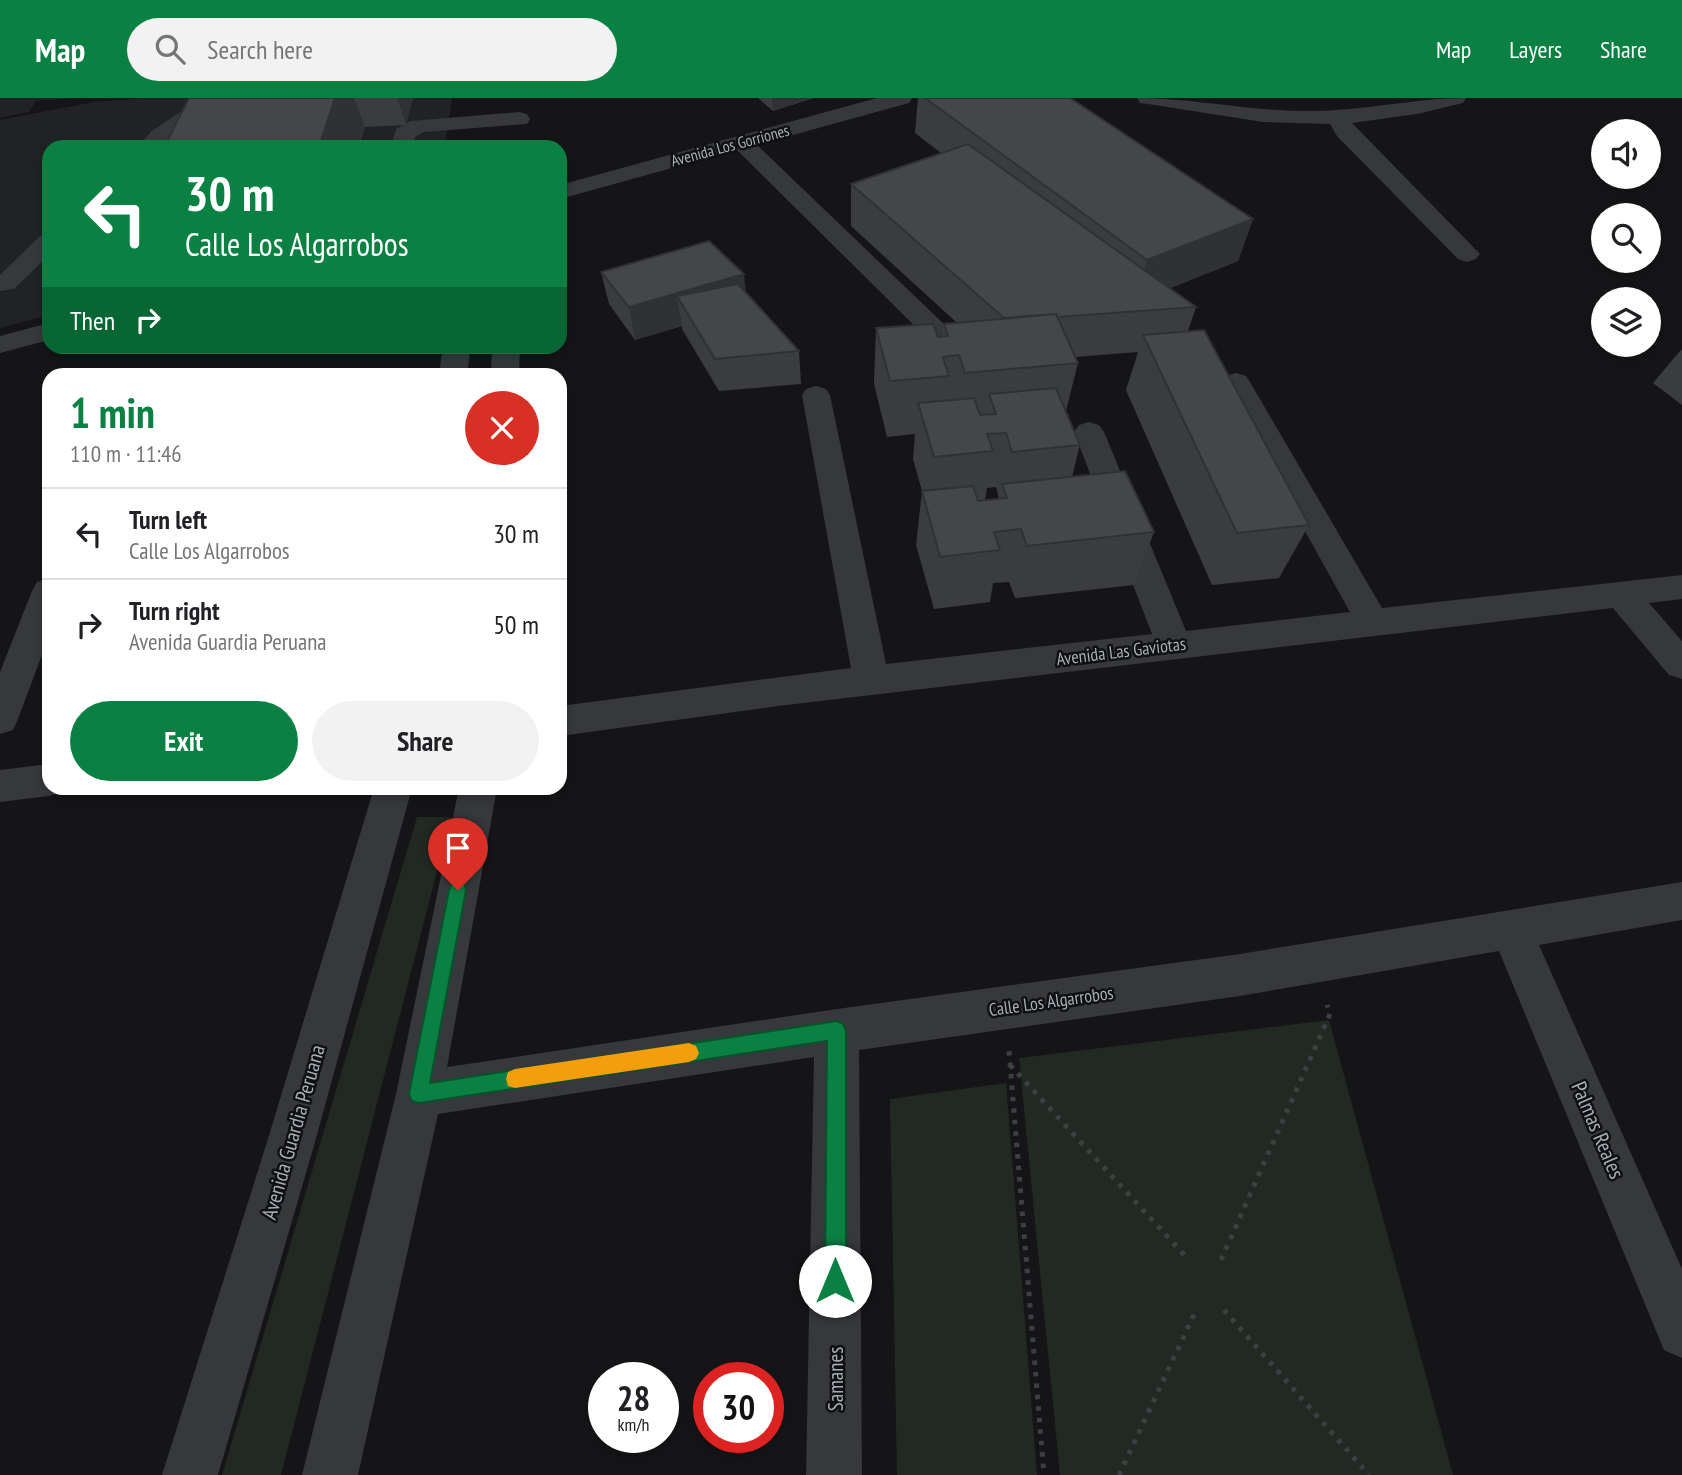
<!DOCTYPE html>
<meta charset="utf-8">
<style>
body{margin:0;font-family:"PT Sans Narrow",sans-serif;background:#f2f2f2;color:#202124;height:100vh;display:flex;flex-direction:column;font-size:26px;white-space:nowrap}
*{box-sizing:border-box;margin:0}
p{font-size:23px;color:#757577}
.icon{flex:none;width:38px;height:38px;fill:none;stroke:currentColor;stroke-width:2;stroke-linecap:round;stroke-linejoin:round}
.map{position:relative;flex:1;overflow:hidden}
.sheet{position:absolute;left:42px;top:270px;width:525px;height:427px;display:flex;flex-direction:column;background:#fff;border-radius:21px;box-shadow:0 4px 10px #0003}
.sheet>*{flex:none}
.top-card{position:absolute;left:42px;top:42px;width:525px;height:214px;border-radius:21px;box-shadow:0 4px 10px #0003;background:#0b8043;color:#fff;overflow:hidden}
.buttons{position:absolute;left:1591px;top:21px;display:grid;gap:14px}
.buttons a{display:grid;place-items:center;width:70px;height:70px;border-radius:50%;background:#fff;box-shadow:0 4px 10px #0003;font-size:35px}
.speed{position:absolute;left:588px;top:1264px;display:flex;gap:14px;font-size:35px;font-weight:700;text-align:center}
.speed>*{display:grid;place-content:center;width:91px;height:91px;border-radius:50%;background:#fff;box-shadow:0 4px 10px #0003;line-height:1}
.speed small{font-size:18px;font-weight:400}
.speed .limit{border:10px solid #d22;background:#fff;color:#111}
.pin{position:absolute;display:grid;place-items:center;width:60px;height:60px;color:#fff;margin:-72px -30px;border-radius:50% 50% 50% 0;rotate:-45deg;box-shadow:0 0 7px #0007}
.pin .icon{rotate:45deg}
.me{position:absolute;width:77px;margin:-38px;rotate:0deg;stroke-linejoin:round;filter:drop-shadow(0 0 5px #0008)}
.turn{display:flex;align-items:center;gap:24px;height:147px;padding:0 28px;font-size:32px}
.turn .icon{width:91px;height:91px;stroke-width:2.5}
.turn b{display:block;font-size:49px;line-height:60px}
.then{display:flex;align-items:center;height:66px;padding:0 28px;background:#0003;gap:14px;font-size:26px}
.round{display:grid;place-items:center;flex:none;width:74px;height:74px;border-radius:37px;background:#f2f2f2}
.overview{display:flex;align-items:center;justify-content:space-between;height:119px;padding:0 28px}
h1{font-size:42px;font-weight:600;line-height:52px;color:#0b8043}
.action{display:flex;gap:14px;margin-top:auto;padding:14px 28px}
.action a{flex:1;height:80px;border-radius:42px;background:#0b8043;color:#fff;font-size:28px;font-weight:600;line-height:80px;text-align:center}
.action a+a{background:#f2f2f2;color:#202124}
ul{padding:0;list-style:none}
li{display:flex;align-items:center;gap:21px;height:91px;padding:0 28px;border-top:2px solid #e0e0e0}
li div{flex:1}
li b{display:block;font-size:26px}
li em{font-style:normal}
header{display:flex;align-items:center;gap:42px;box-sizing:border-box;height:98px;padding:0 35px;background:#0b8043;color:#fff}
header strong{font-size:33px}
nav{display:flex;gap:38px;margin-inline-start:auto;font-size:24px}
.search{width:490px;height:63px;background:#f2f2f2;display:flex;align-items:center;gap:18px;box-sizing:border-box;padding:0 24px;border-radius:38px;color:#757577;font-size:26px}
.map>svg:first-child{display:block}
.built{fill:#212224}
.green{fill:#222922}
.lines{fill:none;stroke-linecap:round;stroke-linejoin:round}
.path{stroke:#3c3f43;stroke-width:5;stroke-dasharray:4.5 7;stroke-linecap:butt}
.minor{fill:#36383c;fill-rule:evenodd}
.wall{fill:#3a3c40;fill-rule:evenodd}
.shaded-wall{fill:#303134}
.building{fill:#44464a;stroke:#303134;stroke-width:2}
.route{fill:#0b8043;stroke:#07532c;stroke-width:2}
.slow{fill:#f59e0b}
.labels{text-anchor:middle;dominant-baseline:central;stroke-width:5;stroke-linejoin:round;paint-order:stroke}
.far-street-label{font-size:16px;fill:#a8aeb6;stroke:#101012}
.street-label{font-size:18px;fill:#a8aeb6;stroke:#101012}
.near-street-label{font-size:21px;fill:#a8aeb6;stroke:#101012}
</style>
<header>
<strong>Map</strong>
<div class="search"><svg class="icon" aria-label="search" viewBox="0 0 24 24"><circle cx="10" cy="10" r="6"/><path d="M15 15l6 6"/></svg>Search here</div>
<nav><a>Map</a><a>Layers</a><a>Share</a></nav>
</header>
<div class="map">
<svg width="1682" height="1377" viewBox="0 0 1682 1377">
<rect width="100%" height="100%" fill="#151517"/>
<!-- built -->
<path class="built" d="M0,0h74l-38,3 -7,11 -29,6z
M145,0h307l-7,49h-396v168l-49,13v-208l94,-18z"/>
<!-- green -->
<path class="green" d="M417,719h34l-170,658h-59z
M1329,922l124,455h-393l-41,-417z
M1006,985l31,392h-140l-7,-376z"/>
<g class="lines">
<!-- path -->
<path class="path" d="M1009,953l35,424
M1010,967l177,193
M1221,1162l109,-246 -3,-9
M1224,1212l145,165
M1119,1377l78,-167"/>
<!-- minor -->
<path class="minor" d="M201,0h25l-65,49h-24l15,-16z
M877,0h35l-3,5 -152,42 213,204 4,6 -4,6 -10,3 -10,-3 -213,-211 -177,49v-14z
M1137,0c56,0 111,13 167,13 55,1 108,-13 162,-13l-3,5 -46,11 -65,9 128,131 -4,5 -9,3 -9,-3 -121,-123 -7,-12 -67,-2 -115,-18 -8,-1z
M519,14l8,2 3,5 -3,5 -103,8 -9,5 -2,10h-22l5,-18 15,-8z
M49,136v21l-35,34 -14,2v-16l40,-39z
M49,225v17l-49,13v-17z
M443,248h28l-4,28h-28z
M492,248h28l-1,28h-28z
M1236,275l10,3 4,6 132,226 300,-33v24l-33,4 33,38v38l-13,-4 -56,-67 -835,98 -218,30v-30l291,-38 -49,-273 4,-6 10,-3 10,3 4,6 56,269 266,-30 -78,-202 5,-7 10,-3 10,3 5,7 82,199 164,-19 -128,-230 4,-6z
M49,480v58l-31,83 -5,11 -13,4v-62l32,-81 5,-9z
M49,666v24h16l-2,4 -14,4 -49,6v-32z
M374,690h38l-97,354 -97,333h-56l105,-333z
M459,690h38l-50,279 390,-58 403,-55 442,-72v38l-143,25 143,324v89l-18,-8 -165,-399 -259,45 -381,54 3,425h-56l8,-418 -376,57 -80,361h-56l94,-381z"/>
</g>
<!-- wall -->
<path class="wall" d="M189,0h224l-7,27 -41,2z
M758,0h56l-41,13z
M918,0h152l183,121 -15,42 -68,27 26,19 -8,24 121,194 -30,53 -67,7 -86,-195 12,-38 -63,5 3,6 -12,48 14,34 -8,32 82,55 -20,53 -119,13 -6,-16 -16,1 -3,19 -56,7 -18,-64 6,-54 -9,-32 2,-25 -28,3 -13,-53 2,-56 62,9 4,-1 2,-12 12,-2 -105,-96v-42l90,-31 -26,-20zM996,389l3,12 -14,1 2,-12z
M601,174l144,19 54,60 2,33 -82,7 -37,-62v-3l-47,14 -26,-36z
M1682,252v55l-29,-22 27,-32z"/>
<!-- shaded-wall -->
<path class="shaded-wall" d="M335,0h19l11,29 -6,20h-40z
M397,0h16l-7,27z
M772,0h42l-41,13z
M1253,121l-15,42 -102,41 11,-42z
M744,176l3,33 -70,-11 5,30 -47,14 -6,-33z"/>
<!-- building -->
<path class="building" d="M189,0h146l-16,49h-155z
M925,0h145l183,121 -106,41z
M968,46l228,163 -139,10 -1,-3 -52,4 -153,-134z
M709,143l35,33 -115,33 -28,-35z
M738,186l61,67 -84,8 -38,-63z
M1056,216l22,49 -113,10 -6,-18 -16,2 6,19 -59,5 -14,-53 57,-4 5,13 10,-1 -4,-12z
M1204,232l105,195 -72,8 -94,-198z
M1056,290l24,57 -68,7 -6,-19 -19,1 6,17 -59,6 -16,-54 56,-5 6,17 16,-1 -7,-20z
M1125,373l29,61 -127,14 -6,-17 -27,3 6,18 -60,7 -18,-66 51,-5 5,15 29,-3 -5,-14z"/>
<!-- route -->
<path class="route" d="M458,784l6,2 2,6 -36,193 407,-62 6,3 3,7v250l-3,7 -8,3 -7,-3 -3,-7 2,-240 -408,62 -7,-2 -3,-7 40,-204 3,-6z"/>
<!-- slow -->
<path class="slow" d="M689,945l7,3 3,7 -3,6 -7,3 -174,26 -7,-2 -2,-7 2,-7 7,-3z"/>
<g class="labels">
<!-- far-street labels -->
<g class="far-street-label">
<text transform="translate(730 47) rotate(-15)">Avenida Los Gorriones</text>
</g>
<!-- street labels -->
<g class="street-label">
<text transform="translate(1121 553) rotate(-7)">Avenida Las Gaviotas</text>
<text transform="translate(1051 903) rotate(-8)">Calle Los Algarrobos</text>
</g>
<!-- near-street labels -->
<g class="near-street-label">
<text transform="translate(1598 1032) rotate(67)">Palmas Reales</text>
<text transform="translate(293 1034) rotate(-74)">Avenida Guardia Peruana</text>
<text transform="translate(835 1281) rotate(-90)">Samanes</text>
</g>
</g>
</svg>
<div class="buttons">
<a><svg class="icon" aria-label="sound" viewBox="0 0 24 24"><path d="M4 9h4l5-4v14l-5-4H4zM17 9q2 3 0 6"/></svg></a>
<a><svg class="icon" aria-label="search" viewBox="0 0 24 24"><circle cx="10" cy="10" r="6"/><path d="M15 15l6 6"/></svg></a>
<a><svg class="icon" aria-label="layers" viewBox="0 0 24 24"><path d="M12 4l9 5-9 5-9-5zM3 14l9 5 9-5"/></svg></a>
</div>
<div class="speed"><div>28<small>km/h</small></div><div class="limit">30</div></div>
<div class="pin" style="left:458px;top:792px;background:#d93025"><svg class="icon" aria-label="arrive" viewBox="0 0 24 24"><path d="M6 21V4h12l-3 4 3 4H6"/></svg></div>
<svg class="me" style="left:835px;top:1183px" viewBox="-20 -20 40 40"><circle r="19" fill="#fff"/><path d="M0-13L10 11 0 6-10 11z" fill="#0b8043"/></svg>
<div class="top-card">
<div class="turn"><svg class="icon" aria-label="left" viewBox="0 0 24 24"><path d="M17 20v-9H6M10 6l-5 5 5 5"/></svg><div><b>30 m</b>Calle Los Algarrobos</div></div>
<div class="then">Then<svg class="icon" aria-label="right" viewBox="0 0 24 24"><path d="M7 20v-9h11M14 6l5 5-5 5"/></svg></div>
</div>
<section class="sheet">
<div class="overview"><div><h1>1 min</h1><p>110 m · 11:46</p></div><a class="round" style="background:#d93025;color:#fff"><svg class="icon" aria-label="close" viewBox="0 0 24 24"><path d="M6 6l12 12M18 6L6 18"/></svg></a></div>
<ul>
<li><svg class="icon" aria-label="left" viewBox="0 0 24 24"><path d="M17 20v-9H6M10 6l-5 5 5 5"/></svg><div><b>Turn left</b><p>Calle Los Algarrobos</p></div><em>30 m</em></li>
<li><svg class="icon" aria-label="right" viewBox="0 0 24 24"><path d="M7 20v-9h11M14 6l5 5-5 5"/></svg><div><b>Turn right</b><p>Avenida Guardia Peruana</p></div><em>50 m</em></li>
</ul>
<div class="action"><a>Exit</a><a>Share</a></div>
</section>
</div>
